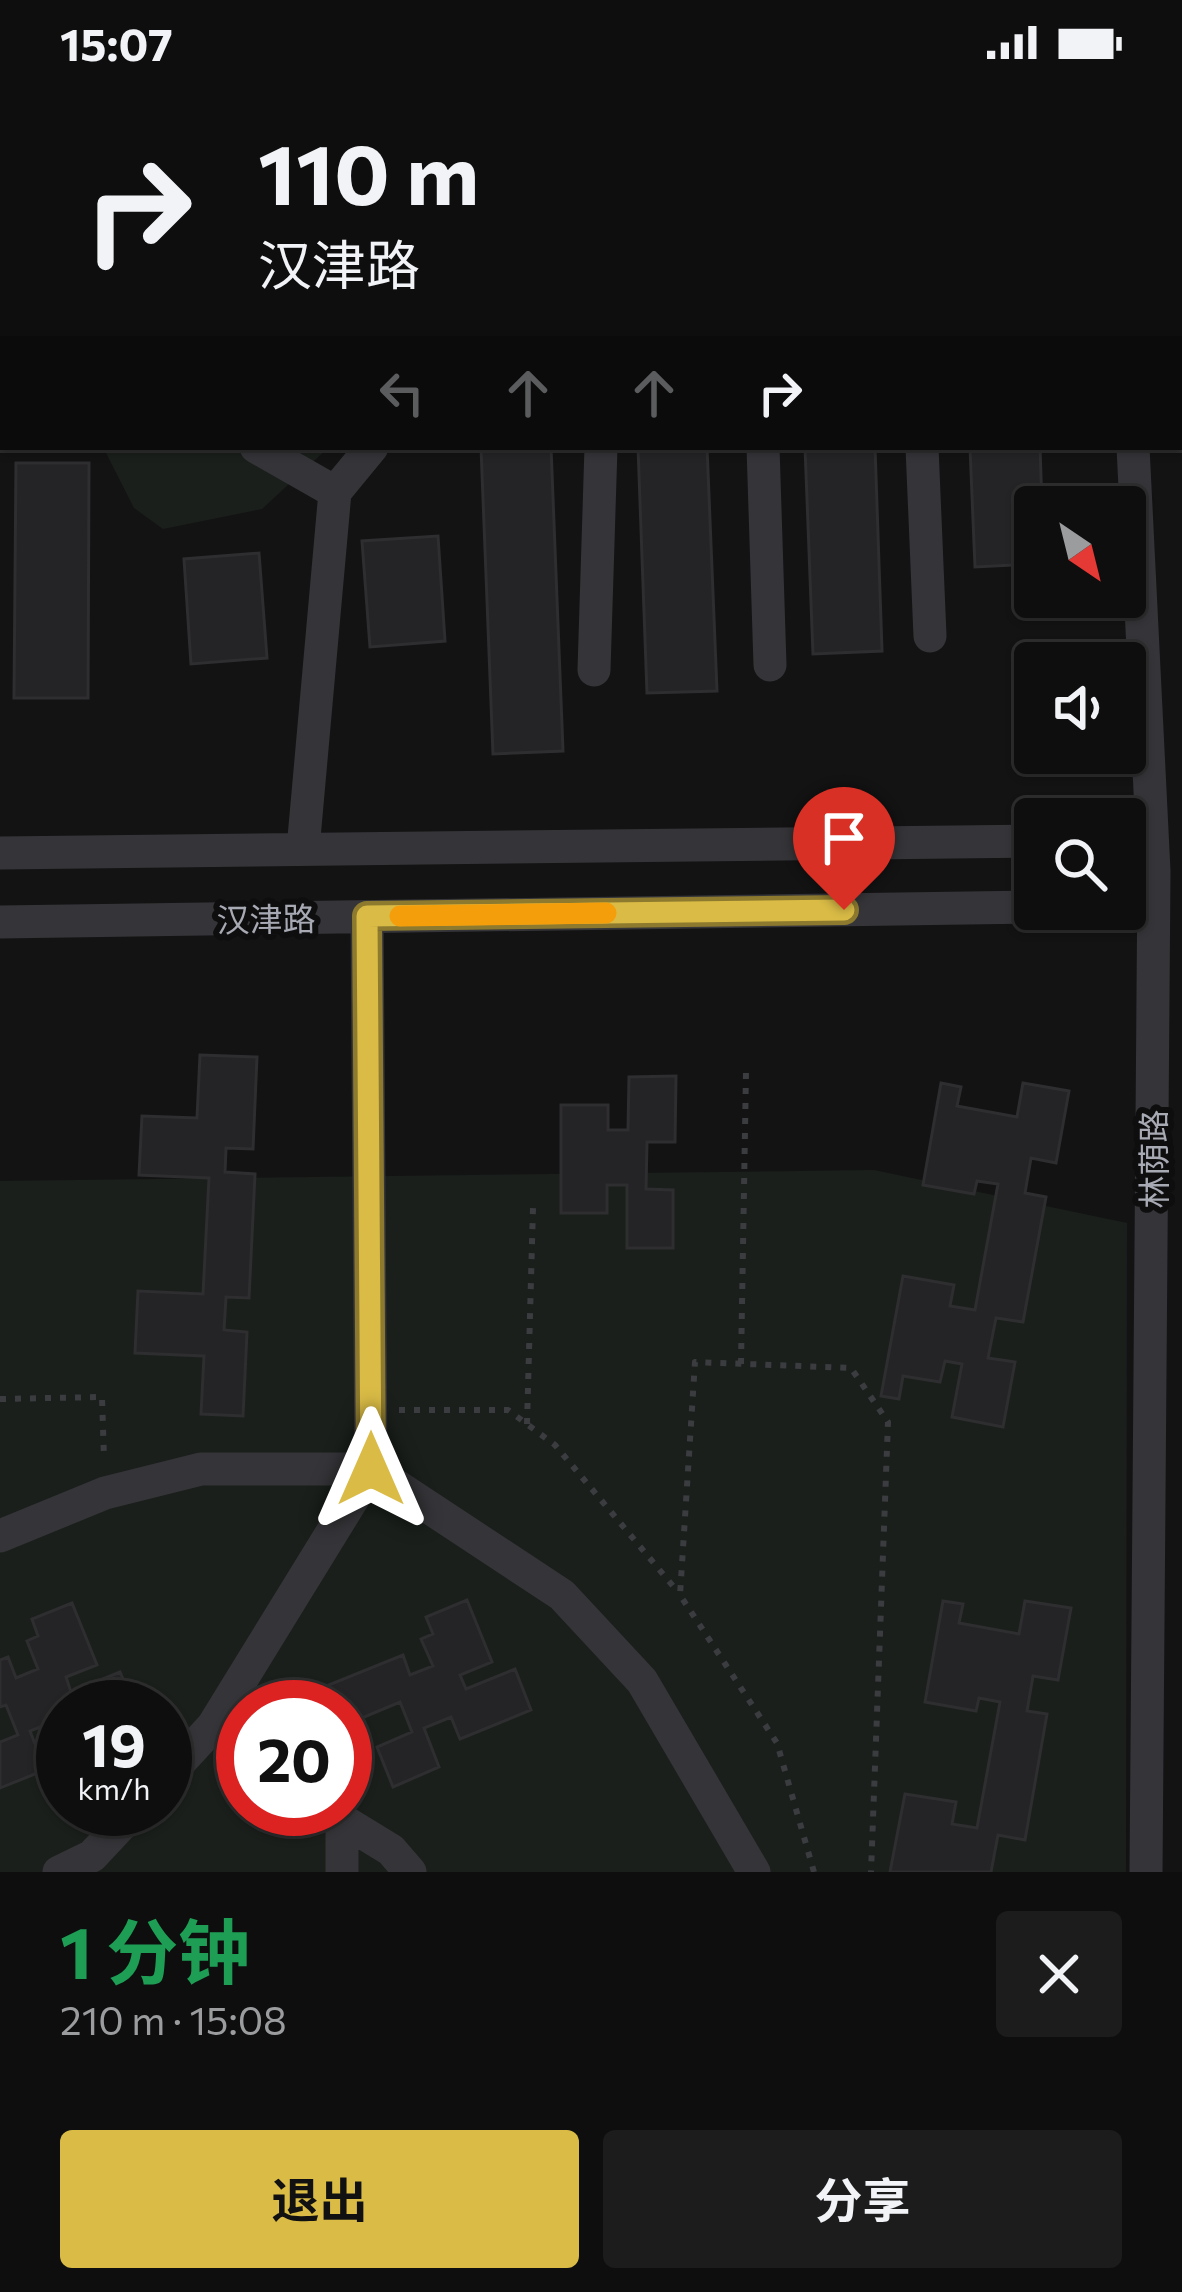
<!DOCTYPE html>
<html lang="zh">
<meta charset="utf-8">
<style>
body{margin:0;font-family:Commissioner,"Noto Sans SC",sans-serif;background:#1c1c1d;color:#f1f3f6;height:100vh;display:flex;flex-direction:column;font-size:45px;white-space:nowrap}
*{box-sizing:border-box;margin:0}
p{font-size:39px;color:#9b9c9e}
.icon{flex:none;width:66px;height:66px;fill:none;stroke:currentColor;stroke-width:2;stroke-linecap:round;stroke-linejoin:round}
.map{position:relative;height:1788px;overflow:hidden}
.details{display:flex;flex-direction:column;background:#0e0e0f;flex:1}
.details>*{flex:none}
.banner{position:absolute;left:0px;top:0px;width:1182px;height:366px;box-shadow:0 3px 9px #0004,0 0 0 3px #2e2e2f;background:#0e0e0f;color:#f1f3f6;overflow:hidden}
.needle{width:78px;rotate:145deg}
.controls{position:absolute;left:1014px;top:402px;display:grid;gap:24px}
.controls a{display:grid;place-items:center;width:132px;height:132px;border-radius:12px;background:#0e0e0f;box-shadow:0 3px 9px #0004,0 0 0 3px #2e2e2f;font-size:60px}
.speed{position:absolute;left:36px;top:1596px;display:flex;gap:24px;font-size:60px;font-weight:700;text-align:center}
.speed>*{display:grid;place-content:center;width:156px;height:156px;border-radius:50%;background:#0e0e0f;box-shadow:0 3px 9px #0004,0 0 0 3px #2e2e2f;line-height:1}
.speed small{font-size:30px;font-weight:400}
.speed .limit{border:18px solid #d22;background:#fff;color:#111}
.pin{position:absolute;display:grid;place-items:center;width:102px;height:102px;color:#fff;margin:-123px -51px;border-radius:50% 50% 50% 0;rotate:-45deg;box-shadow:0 0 12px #0007}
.pin .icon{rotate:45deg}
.me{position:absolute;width:132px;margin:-66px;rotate:0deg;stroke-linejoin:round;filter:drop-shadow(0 0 9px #0008)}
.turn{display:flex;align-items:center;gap:42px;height:252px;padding:0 60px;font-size:54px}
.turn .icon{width:156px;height:156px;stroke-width:2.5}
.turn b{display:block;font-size:84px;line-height:102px}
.lanes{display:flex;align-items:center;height:114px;padding:0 60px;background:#0003;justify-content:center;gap:60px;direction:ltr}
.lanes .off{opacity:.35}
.round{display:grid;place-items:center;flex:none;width:126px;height:126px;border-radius:12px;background:#1c1c1d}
.summary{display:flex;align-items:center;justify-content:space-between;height:204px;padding:0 60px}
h1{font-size:72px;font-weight:700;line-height:90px;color:#1e9e55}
.primary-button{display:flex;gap:24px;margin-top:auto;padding:24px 60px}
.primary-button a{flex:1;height:138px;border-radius:12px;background:#d9bb46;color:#111;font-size:48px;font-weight:700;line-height:138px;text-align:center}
.primary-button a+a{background:#1c1c1d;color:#f1f3f6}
.status{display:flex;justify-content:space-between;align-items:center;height:84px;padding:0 60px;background:#0e0e0f;direction:ltr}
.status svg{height:33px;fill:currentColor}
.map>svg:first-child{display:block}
.green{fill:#1a1f1b;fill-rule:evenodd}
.building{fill:#242325;stroke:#2e2d30;stroke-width:3}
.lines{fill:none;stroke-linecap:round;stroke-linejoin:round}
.path{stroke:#3b3c40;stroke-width:6;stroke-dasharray:6 9;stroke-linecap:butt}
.minor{stroke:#353539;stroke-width:33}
.route-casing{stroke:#8d7a2e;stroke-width:30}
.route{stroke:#d9bb46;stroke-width:21}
.slow{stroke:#f59e0b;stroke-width:21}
.labels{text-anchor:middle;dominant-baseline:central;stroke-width:12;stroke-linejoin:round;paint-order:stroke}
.street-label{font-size:33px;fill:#a7a9b3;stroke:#0e0e0f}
</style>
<div class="status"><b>15:07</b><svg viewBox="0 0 49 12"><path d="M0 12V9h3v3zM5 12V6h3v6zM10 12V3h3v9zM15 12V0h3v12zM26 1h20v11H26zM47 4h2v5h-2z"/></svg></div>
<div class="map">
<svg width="1182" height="1788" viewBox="0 0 1182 1788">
<rect width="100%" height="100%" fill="#131314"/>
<!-- green -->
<path class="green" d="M103,363h226l-67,62 -99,20 -29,-21z
M874,1086l253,53 -1,649h-1126v-691zM63,1623h102v102h-102zM243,1623h102v102h-102z"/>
<!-- building -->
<path class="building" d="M0,0h66l-63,3 -3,75z
M481,363h70l12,304 -70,3z
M638,363h69l10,244 -70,2z
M805,363h70l7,204 -69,3z
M970,363h70l2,60h-7v57l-60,3z
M16,379h73l-1,235h-74z
M438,452l7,105 -75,6 -8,-106z
M259,469l8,105 -76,6 -7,-105z
M200,971l57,2 -4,92 -27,-1 -1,24 30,2 -6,124 -23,-1 -2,33 23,2 -4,84 -42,-2 3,-58 -69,-3 3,-62 65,3 6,-116 -70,-3 3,-59 55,2z
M676,992l-1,66h-28l-1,47 27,1v58h-46v-63h-20v28h-46v-108h47v25h20l1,-53z
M941,999l20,4 -4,19 60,11 6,-34 46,8 -13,72 -25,-5 -6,35 21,4 -23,125 -27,-4 -8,40 27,4 -12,65 -51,-10 10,-53 -17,-3 -5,21 -37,-6 -4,23 -18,-3 22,-120 51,9 -4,21 25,4 23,-126 -21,-3 -3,13 -51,-9z
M467,1516l25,62 -32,13 6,14 49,-20 16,41 -71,29 -9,-22 -27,11 15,39 -46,20 -16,-40 35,-15 -12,-30 -55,23v-18h-11l-8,-21 77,-31 7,20 23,-9 -12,-27 12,-5 -7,-17z
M943,1517l20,3 -4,19 60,11 6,-33 46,7 -13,72 -25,-4 -6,35 20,3 -22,126 -27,-5 -7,37h-101l15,-78 51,8 -4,22 25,4 23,-126 -21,-4 -3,13 -51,-9z
M72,1519l25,62 -31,12 5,15 49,-20 15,35h-72v27l-6,-14 -27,11 15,39 -45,18v-46l18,-7 -12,-30 -6,2v-47l8,-3 8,21 22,-9 -11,-28 11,-5 -6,-17z"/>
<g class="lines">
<!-- path -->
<path class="path" d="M741,1280l5,-292
M0,1315l102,-2 2,62
M399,1326h109l47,35 123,147
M527,1340l6,-217
M814,1788l-37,-129 -97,-148 15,-233 156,6 37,54 -17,450"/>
<!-- minor -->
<path class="minor" d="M322,0l3,3
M750,0v3
M906,0v3
M1114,0v3
M135,3l2,-3
M0,163l3,-3
M0,337h3
M256,363l79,45
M763,363l7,218
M922,363l8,189
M1133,363l21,424 -8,1001
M594,586l7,-223
M303,765l32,-357 37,-45
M0,769l1035,-12
M367,833l4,552 191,126 80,86 112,191
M0,838l1035,-15
M0,1452l105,-43 96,-24h170
M243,1664l-30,-22 158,-257
M165,1694l48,-52
M324,1725l67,41 19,22
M59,1788l33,-16 44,-47
M342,1788v-49"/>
</g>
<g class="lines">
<defs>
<path id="route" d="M371,1385l-4,-553 477,-6"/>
</defs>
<!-- route casing -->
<use href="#route" class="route-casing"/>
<!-- route -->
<use href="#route" class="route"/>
<!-- slow -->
<path class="slow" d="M400,832l206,-3"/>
</g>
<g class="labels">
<!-- street labels -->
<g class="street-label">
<text transform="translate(266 834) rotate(-1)">汉津路</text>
<text transform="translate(1152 1075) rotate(-90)">林荫路</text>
</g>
</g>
</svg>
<div class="controls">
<a><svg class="needle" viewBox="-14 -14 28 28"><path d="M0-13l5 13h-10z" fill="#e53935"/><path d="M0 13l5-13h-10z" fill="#9b9c9e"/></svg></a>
<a><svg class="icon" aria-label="sound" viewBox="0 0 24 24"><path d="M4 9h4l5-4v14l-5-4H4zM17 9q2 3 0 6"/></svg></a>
<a><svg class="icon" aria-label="search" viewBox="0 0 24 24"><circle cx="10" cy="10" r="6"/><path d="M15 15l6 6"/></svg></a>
</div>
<div class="speed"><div>19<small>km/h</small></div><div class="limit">20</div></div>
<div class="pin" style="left:844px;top:826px;background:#d93025"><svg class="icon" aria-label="arrive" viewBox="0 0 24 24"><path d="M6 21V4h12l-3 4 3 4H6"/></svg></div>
<svg class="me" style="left:371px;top:1385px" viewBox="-20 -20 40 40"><path d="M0-17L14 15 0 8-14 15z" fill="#d9bb46" stroke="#fff" stroke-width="4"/></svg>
<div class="banner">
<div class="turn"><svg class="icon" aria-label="right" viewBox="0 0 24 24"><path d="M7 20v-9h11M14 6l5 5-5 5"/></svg><div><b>110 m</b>汉津路</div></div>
<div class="lanes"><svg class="icon off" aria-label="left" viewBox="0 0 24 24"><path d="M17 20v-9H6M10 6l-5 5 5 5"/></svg><svg class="icon off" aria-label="ahead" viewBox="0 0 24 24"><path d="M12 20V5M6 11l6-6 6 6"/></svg><svg class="icon off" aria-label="ahead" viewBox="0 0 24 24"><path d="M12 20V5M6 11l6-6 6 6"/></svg><svg class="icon" aria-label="right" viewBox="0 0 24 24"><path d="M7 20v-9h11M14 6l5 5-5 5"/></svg></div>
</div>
</div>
<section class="details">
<div class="summary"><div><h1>1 分钟</h1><p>210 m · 15:08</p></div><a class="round"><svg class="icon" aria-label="close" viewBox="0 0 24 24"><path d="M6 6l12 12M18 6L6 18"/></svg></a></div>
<div class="primary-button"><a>退出</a><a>分享</a></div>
</section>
